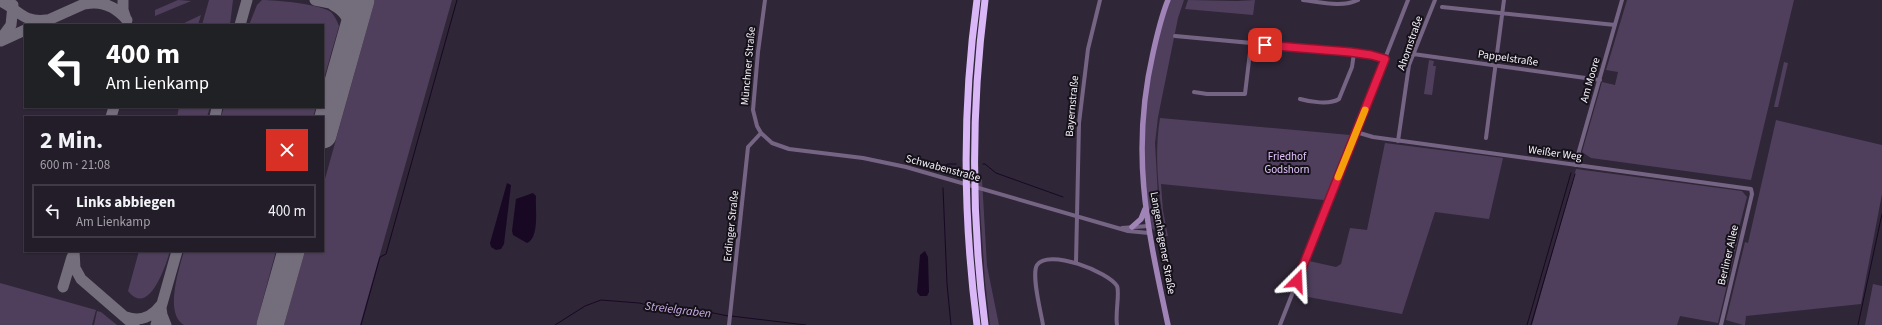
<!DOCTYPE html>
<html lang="de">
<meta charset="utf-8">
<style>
body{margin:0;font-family:"Source Sans 3",sans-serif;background:#2f2935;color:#f1f3f6;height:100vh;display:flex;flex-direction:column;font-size:15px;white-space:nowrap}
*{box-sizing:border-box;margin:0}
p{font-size:13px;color:#a3a1a8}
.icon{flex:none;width:22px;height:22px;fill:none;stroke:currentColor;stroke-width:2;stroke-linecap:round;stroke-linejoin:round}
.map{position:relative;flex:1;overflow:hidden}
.side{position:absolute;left:24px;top:116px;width:300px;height:136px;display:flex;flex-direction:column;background:#231c29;border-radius:0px;box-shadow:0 1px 3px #0004,0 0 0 1px #403a46}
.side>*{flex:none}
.hud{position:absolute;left:24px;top:24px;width:300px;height:84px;border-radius:0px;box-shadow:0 1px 3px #0004,0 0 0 1px #403a46;background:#202124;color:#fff;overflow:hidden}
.pin{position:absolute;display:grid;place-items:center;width:34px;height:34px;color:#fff;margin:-17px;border-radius:8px;box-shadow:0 2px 6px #0006}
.me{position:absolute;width:44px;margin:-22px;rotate:21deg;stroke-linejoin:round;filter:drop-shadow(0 0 3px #0008)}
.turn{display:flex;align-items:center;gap:14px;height:84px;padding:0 16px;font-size:18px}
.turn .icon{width:52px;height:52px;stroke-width:2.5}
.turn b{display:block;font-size:28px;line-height:34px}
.round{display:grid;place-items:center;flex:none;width:42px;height:42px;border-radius:0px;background:#2f2935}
.overview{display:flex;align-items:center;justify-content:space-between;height:68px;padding:0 16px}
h1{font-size:24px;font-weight:700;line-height:30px}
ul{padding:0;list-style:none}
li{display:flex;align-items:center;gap:12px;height:54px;margin:0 8px 6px;padding:0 8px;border:2px solid #403a46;border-radius:0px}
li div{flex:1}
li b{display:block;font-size:15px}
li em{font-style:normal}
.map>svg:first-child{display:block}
.green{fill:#4f3f5d}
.water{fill:#180824}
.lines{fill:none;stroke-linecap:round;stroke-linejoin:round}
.stream{stroke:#180824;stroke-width:1}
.taxiway{stroke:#746d7c;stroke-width:11}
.runway{stroke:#746d7c;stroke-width:27}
.minor{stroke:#766484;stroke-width:4}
.secondary{stroke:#a084b7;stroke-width:5.5}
.motorway{stroke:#dab8f7;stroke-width:7}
.route-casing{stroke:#92132f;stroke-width:10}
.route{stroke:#e11d48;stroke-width:7}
.slow{stroke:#f59e0b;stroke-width:7}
.labels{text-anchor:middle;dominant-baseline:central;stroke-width:4;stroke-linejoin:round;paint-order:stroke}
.street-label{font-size:11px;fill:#f8f2fd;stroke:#151119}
.park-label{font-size:11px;fill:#e2c2fd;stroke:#151119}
.water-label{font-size:12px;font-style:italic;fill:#d0b0eb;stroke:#151119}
</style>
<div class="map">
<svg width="1882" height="325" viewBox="0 0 1882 325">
<rect width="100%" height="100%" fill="#2f2637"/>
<!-- green -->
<path class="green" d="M178,0l13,1 -36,15v-6z
M209,0h24l-3,25h-28z
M262,0c14,0 58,4 69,12 4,4 6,9 8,14l-16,56v-57h-74l8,-20z
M375,0h77l-92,325h-76l21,-74h18v-65z
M1171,0h13l-6,18 -20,99 -3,26 4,71 -5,17c-7,-8 -7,-25 -8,-35 -5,-62 0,-139 25,-196z
M1188,0l49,1 18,-1 -2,15 -68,-6z
M1627,0h167l-43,180 -160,-22 -9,-6 20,-70 13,3 3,-13 -12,-2z
M201,15l-3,10h-18z
M1429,60l5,1 -1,5h3l-4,29 -8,-1z
M1784,62l4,1 -10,44h-4z
M179,107h31l-3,10h-30z
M224,107h92l-3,10h-92z
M1160,118l190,17 -26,65 -163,-16 2,27 5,25h-3l1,-3c-8,-37 -12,-78 -6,-115z
M1776,120l106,25v49l-21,110 -115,12 -1,9h-2l-17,-5 19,-78 3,1z
M1385,143l118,15 -14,61 -54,-7 -33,102 -105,-19 12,-34 27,6 5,-3 9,-36 17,2z
M1576,169l166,22 5,6 -9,35 1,2 -21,89 -38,-7 -3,9h-145z
M978,178l4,1 5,87 12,59h-9l-5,-44z
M139,251h31c-4,14 -21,67 -42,40z
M184,251h92l-20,74h-72c-20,-11 -5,-56 0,-74z
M0,283l96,27 -4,15h-92z
M1873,284l9,2v39h-17z
M97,311l4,1 16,13h-23z"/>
<!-- water -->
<path class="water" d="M507,183l4,2 -7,59 -3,5 -5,1 -5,-3 -1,-4z
M533,193l3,3c-1,11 4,42 -9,47l-14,-8 -1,-4 4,-32z
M925,251l3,6 1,35 -2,4h-7l-3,-4 3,-37z"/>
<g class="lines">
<!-- stream -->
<path class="stream" d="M983,164h2l11,9 67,24
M944,170l3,-6h9
M943,188l4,96 4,41
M731,316l75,9
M361,325l19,-68 6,-3 71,-254
M555,325l30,-19 16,-6 38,3 21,5 39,2 29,6
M1527,325l44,-152
M1531,325l44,-151
M1858,325l24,-111"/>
<!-- taxiway -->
<path class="taxiway" d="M123,0v10l3,9
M315,0l25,5 15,-5
M0,1c18,8 23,22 46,19
M85,4c17,-4 31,3 42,16
M333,5c14,7 19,19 17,35
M37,25l56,-25
M240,25l7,-25
M0,40l11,-15 2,-20
M1,41l24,-11
M111,117l3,-10
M215,117l2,-10
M74,251l1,17 6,11 53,46
M63,287l9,-30
M161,308l1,7 4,10
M126,317c14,5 26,0 35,-12
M156,325l21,-74"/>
<!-- runway -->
<path class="runway" d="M323,135l38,-135
M270,325l21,-74"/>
<!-- minor -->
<path class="minor" d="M765,0l-7,52 -5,58 4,16 4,7 11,10 17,6 74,9 43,9 222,64 21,2
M1303,0c17,2 39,8 55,0
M1442,7l173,18
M1175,36l175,16 21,3 14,4
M1413,54l187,26
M1194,92l13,2h38l6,-50
M1300,99c10,3 30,6 39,0l13,-32 2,-14
M1356,132l17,5 378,52 1,5 -31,131
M1486,138l18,-138
M1398,141l11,-76 26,-65
M1575,165l47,-165
M1122,228l26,-2
M1076,263l3,-140 9,-74 12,-49
M729,325l19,-178 13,-14
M1043,325c-2,-13 -12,-50 -6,-60 11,-17 72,7 80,21 3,6 -2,28 0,39
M1280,325l128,-325"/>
<!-- secondary -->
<path class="secondary" d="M1168,0c-7,17 -11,35 -15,53 -23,100 -6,174 15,272
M1132,227l9,-8 4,-10"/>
<!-- motorway -->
<path class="motorway" d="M977,325c-14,-108 -15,-217 0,-325
M985,325c-14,-109 -14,-216 0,-325"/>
</g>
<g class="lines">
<defs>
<path id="route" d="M1265,45l85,7 21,3 14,4 -88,222"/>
</defs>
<!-- route casing -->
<use href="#route" class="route-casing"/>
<!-- route -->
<use href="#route" class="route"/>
<!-- slow -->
<path class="slow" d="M1338,177l27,-67"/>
</g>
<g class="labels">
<!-- street labels -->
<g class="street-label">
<text transform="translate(1410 43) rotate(-71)">Ahornstraße</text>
<text transform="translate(1508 58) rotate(8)">Pappelstraße</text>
<text transform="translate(748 66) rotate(-85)">Münchner Straße</text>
<text transform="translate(1590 80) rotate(-74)">Am Moore</text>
<text transform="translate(1072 106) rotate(-85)">Bayernstraße</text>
<text transform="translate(1555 153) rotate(8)">Weißer Weg</text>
<text transform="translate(943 168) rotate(15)">Schwabenstraße</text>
<text transform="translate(731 226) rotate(-84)">Erdinger Straße</text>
<text transform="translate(1163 243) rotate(80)">Langenhagener Straße</text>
<text transform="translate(1728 255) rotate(-77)">Berliner Allee</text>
</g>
<!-- park labels -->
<g class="park-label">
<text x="1287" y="156">Friedhof<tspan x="1287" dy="13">Godshorn</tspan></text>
</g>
<!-- water labels -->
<g class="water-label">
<text transform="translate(678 310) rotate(7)">Streielgraben</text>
</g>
</g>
</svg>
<div class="pin" style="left:1265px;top:45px;background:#d93025"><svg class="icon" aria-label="arrive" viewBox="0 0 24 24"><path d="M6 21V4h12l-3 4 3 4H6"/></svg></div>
<svg class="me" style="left:1297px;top:281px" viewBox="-20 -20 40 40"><path d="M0-17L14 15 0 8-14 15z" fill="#e11d48" stroke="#fff" stroke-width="4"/></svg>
<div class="hud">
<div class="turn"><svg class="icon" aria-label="left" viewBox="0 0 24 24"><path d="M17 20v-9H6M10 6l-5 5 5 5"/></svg><div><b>400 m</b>Am Lienkamp</div></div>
</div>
<section class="side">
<div class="overview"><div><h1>2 Min.</h1><p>600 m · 21:08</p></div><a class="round" style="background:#d93025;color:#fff"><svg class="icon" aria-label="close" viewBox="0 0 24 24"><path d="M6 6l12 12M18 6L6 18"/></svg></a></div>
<ul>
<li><svg class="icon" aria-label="left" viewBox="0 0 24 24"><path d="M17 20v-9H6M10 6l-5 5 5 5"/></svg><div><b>Links abbiegen</b><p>Am Lienkamp</p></div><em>400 m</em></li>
</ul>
</section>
</div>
